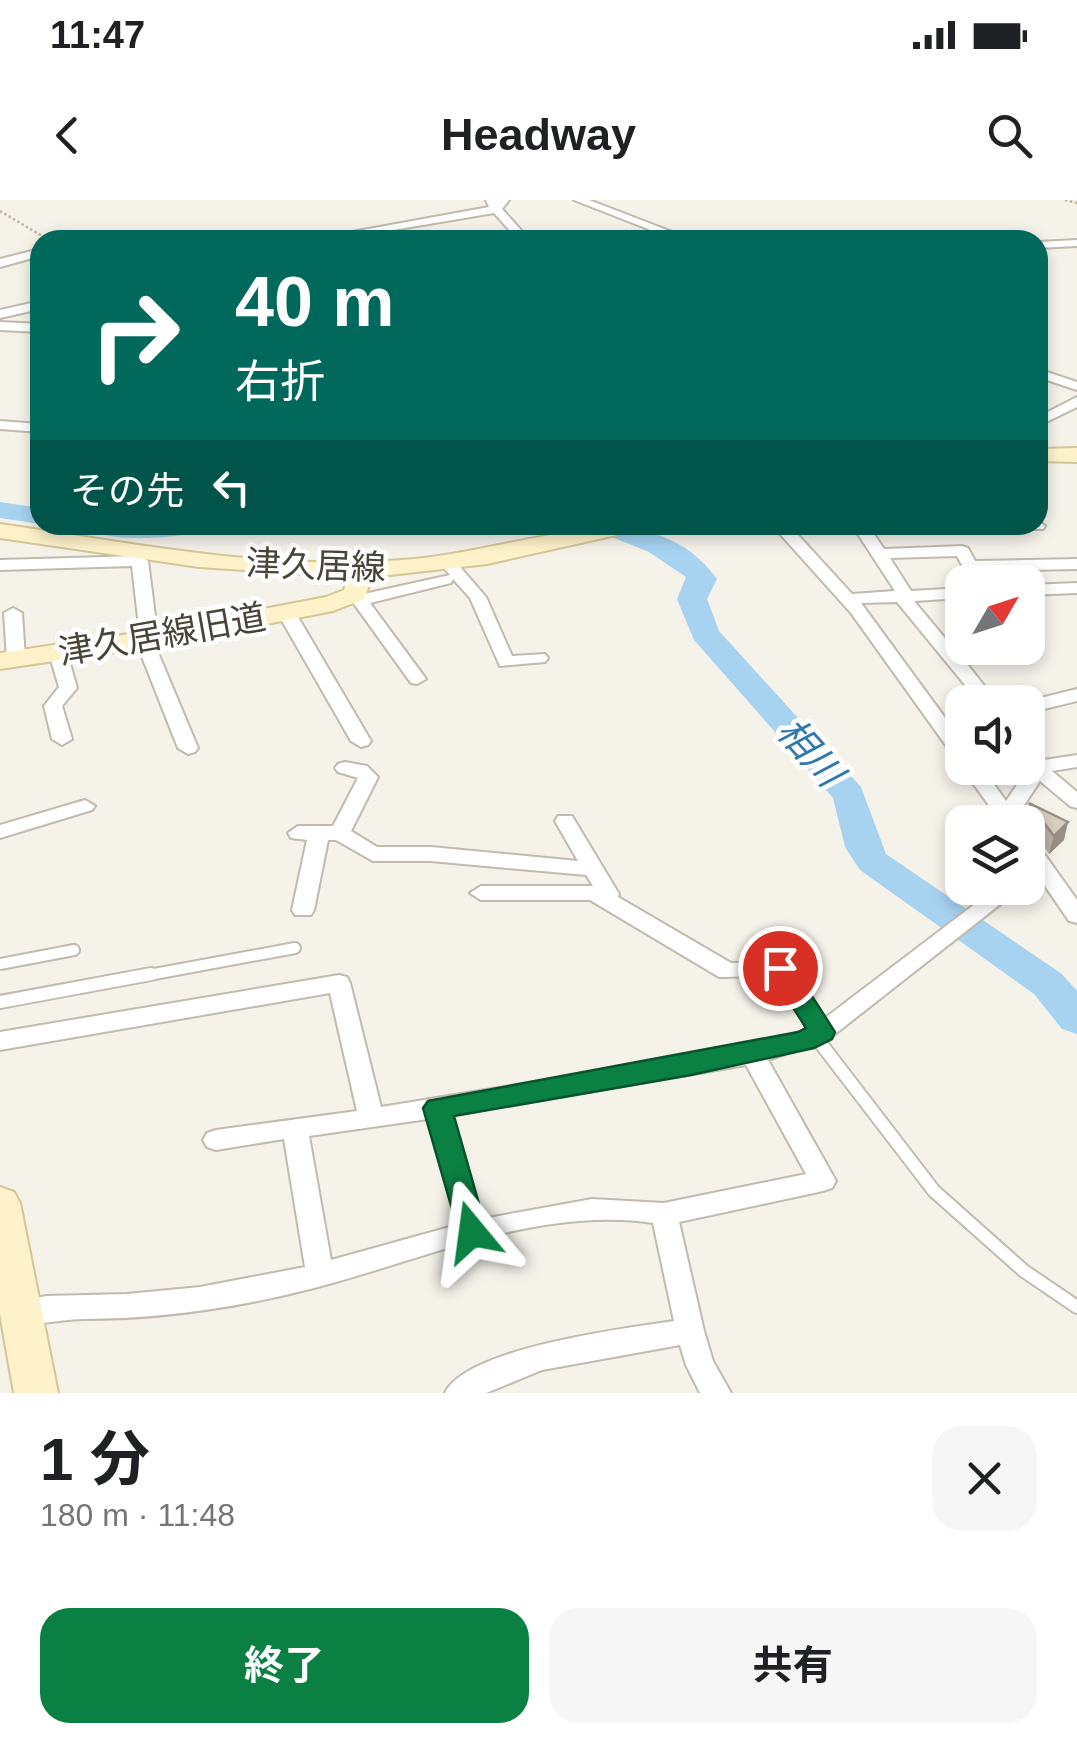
<!DOCTYPE html>
<html lang="ja">
<meta charset="utf-8">
<style>
body{margin:0;font-family:Helvetica,"Noto Sans JP",sans-serif;background:#f6f6f6;color:#202124;height:100vh;display:flex;flex-direction:column;font-size:38px;white-space:nowrap}
*{box-sizing:border-box;margin:0}
p{font-size:32px;color:#757577}
.icon{flex:none;width:55px;height:55px;fill:none;stroke:currentColor;stroke-width:2;stroke-linecap:round;stroke-linejoin:round}
.map{position:relative;height:1193px;overflow:hidden}
.side{display:flex;flex-direction:column;background:#fff;flex:1}
.side>*{flex:none}
.banner{position:absolute;left:30px;top:30px;width:1018px;height:305px;border-radius:30px;box-shadow:0 5px 15px #0003;background:#00695c;color:#fff;overflow:hidden}
.needle{width:65px;rotate:51deg}
.tools{position:absolute;left:945px;top:365px;display:grid;gap:20px}
.tools a{display:grid;place-items:center;width:100px;height:100px;border-radius:20px;background:#fff;box-shadow:0 5px 15px #0003;font-size:50px}
.pin{position:absolute;display:grid;place-items:center;width:85px;height:85px;color:#fff;margin:-42px;border:5px solid #fff;border-radius:50%;box-shadow:0 2px 10px #0007}
.me{position:absolute;width:110px;margin:-55px;rotate:344deg;stroke-linejoin:round;filter:drop-shadow(0 0 8px #0008)}
.turn{display:flex;align-items:center;gap:35px;height:210px;padding:0 40px;font-size:45px}
.turn .icon{width:130px;height:130px;stroke-width:2.5}
.turn b{display:block;font-size:70px;line-height:85px}
.then{display:flex;align-items:center;height:95px;padding:0 40px;background:#0003;gap:20px;font-size:38px}
.round{display:grid;place-items:center;flex:none;width:105px;height:105px;border-radius:30px;background:#f6f6f6}
.head{display:flex;align-items:center;justify-content:space-between;height:170px;padding:0 40px}
h1{font-size:60px;font-weight:700;line-height:75px}
.cta{display:flex;gap:20px;margin-top:auto;padding:20px 40px}
.cta a{flex:1;height:115px;border-radius:30px;background:#0b8043;color:#fff;font-size:40px;font-weight:700;line-height:115px;text-align:center}
.cta a+a{background:#f6f6f6;color:#202124}
.status{display:flex;justify-content:space-between;align-items:center;height:70px;padding:0 50px;background:#fff;direction:ltr}
.status svg{height:28px;fill:currentColor}
header{display:flex;justify-content:space-between;align-items:center;height:130px;padding:0 40px;background:#fff;font-size:45px;font-weight:700}
.map>svg:first-child{display:block}
.lines{fill:none;stroke-linecap:round;stroke-linejoin:round}
.river{fill:#a7d3f1;fill-rule:evenodd}
.lane-far1-casing{stroke:#c1baad;stroke-width:14}
.lane-casing{stroke:#c1baad;stroke-width:16}
.street-casing{stroke:#c1baad;stroke-width:4}
.secondary-casing{stroke:#d5c69a;stroke-width:4}
.path{stroke:#c3b69e;stroke-width:2.5;stroke-dasharray:2.5 2.5;stroke-linecap:butt}
.lane-far1{stroke:#fff;stroke-width:10}
.lane{stroke:#fff;stroke-width:12}
.street{fill:#fff;fill-rule:evenodd}
.secondary{fill:#fef2cb;fill-rule:evenodd}
.wall{fill:#b9b1a4}
.shaded-wall{fill:#969086}
.building{fill:#d7cebf;stroke:#969086;stroke-width:2.5}
.route{fill:#0b8043;stroke:#07532c;stroke-width:2.5}
.labels{text-anchor:middle;dominant-baseline:central;stroke-width:9;stroke-linejoin:round;paint-order:stroke}
.street-label{font-size:35px;fill:#494338;stroke:#fff}
.water-label{font-size:38px;font-style:italic;fill:#2e78ae;stroke:#fff}
</style>
<div class="status"><b>11:47</b><svg viewBox="0 0 49 12"><path d="M0 12V9h3v3zM5 12V6h3v6zM10 12V3h3v9zM15 12V0h3v12zM26 1h20v11H26zM47 4h2v5h-2z"/></svg></div>
<header><svg class="icon" aria-label="back" viewBox="0 0 24 24"><path d="M15 5l-7 7 7 7"/></svg>Headway<svg class="icon" aria-label="search" viewBox="0 0 24 24"><circle cx="10" cy="10" r="6"/><path d="M15 15l6 6"/></svg></header>
<div class="map">
<svg width="1077" height="1193" viewBox="0 0 1077 1193">
<rect width="100%" height="100%" fill="#f5f2ea"/>
<g class="lines">
<!-- river -->
<path class="river" d="M0,302l40,6v16l-40,-6z
M85,325h125l-4,6c-26,6 -103,15 -121,-6z
M593,325c48,0 94,12 124,54l-10,20 12,32 142,156 25,67 176,120 15,17v43l-15,-5 -28,-35 -174,-124 -15,-23 -12,-49 -139,-158 -17,-41 9,-22 -37,-25 -52,-21z"/>
<defs>
<path id="lane-far1" d="M0,764l74,-14
M138,777l157,-29"/>
<path id="lane" d="M0,802l151,-28
M815,836l119,155 90,80 53,36"/>
<path id="street" d="M486,0h23l-7,9 28,31h-12l-24,-27 -160,27h-26l181,-33z
M574,0h15l104,40h-17z
M1077,40v6l-39,2v-6z
M40,49v7l-40,11v-8z
M40,101v8l-40,9v-8z
M0,122l40,2v8l-40,-2z
M1038,169l39,13v8l-39,-13z
M1077,197v10l-39,19v-9z
M0,221l40,3v8l-40,-3z
M1038,321l7,5 -2,3h-12l-3,-4h10z
M772,325h17l63,69 43,-3 -43,-66h16l16,24 78,-3 6,2 7,13 102,-2v10l-107,2 -6,-2 -7,-13 -67,2 21,33 51,-3v10l-48,3 45,54 44,-7h23l-15,9 -44,7 30,38h-18l-82,-100 -36,1 101,138v19l-7,-2 -104,-145z
M140,356l8,5 10,78 -4,4 44,105 -3,4 -7,2 -10,-6 -43,-109 5,-4 -8,-69 -132,4v-10z
M448,358l6,2 32,37 26,59 33,-2 3,4 -3,4 -45,4 -30,-68 -17,-19 -2,4 -81,20 56,76 -9,5 -6,-1 -64,-89 8,-5 9,5 86,-19 -10,-12z
M1077,383v10l-49,2v-10z
M286,407l9,5 76,129 -3,4 -7,2 -10,-6 -74,-129z
M13,408l9,5 3,46 -9,5 -9,-5 -3,-46z
M58,448l9,5 10,35 -15,18 10,33 -10,6 -10,-6 -8,-33 15,-19 -10,-34z
M1077,489v12l-49,12v-11h-4z
M1028,546l7,2 9,12 33,-5v12l-25,4 25,21v16l-7,-2 -30,-25 -23,35 4,6h-20l-39,-54h20l24,33 19,-28 7,-2 -4,-6z
M345,562l22,4 11,11 -27,54 26,16h54l147,14 -23,-40 3,-5h14l47,78 -1,3 113,66 57,-1 37,56 171,-130h25l-191,150 -62,22 68,121 -4,7 -9,3 -144,31 25,109 9,30 18,32h-31l-14,-28 -6,-20 -138,25 -56,23h-41c21,-45 181,-65 229,-72l-21,-98c-112,-17 -229,36 -335,64 -76,20 -155,32 -234,32 -21,0 -58,9 -75,3l-4,-9 4,-9 37,-8 81,-2 73,-7 105,-20 -21,-128 -68,11 -9,-3 -4,-7 4,-7 9,-3 141,-19 -27,-118 -330,57v-18l339,-57 8,2 3,6 31,124 361,-59 38,-9 28,-10 -34,-53 -55,1 -129,-77h-109l-11,-7 11,-7h112l-7,-11 -155,-14h-58l-37,-21h-8l-14,70 -3,5h-16l-3,-5 15,-70 -16,-2 -3,-5 10,-7h35l25,-48 -20,-6 -3,-4 3,-4zM746,865l60,109 -142,29 -72,-4 -110,20 -30,-104zM428,919l29,106 -126,35 -22,-124z
M85,600l10,6 -3,4 -92,28v-13z
M1028,639l7,2 42,59v23l-8,-2 -41,-60z"/>
<path id="secondary" d="M1077,248v14l-39,-1v-12z
M0,324c133,19 267,47 402,36 81,-6 160,-35 241,-35l-4,5 -152,34 -115,13 -8,22 -31,12 -184,36 -149,22v-16l149,-22 177,-34 18,-7 3,-13 -148,-10 -199,-29z
M0,987l14,5 6,11 38,190h-44l-14,-79z"/>
</defs>
<!-- lane-far1 casing -->
<use href="#lane-far1" class="lane-far1-casing"/>
<!-- lane casing -->
<use href="#lane" class="lane-casing"/>
<!-- street casing -->
<use href="#street" class="street-casing"/>
<!-- secondary casing -->
<use href="#secondary" class="secondary-casing"/>
<!-- path -->
<path class="path" d="M1065,0l12,3
M0,11l49,29"/>
<!-- lane-far1 -->
<use href="#lane-far1" class="lane-far1"/>
<!-- lane -->
<use href="#lane" class="lane"/>
<!-- street -->
<use href="#street" class="street"/>
<!-- secondary -->
<use href="#secondary" class="secondary"/>
</g>
<!-- wall -->
<path class="wall" d="M1029,603l35,37 -15,14 -21,-29v-3l-4,-1z"/>
<!-- shaded-wall -->
<path class="shaded-wall" d="M1068,622l-4,18 -15,14 5,-18z"/>
<!-- building -->
<path class="building" d="M1029,603l39,19 -14,14z"/>
<!-- route -->
<path class="route" d="M780,759l10,3 45,70 -3,7 -18,9 -123,27 -237,41 33,116 -4,8 -11,4 -11,-4 -38,-132 5,-7 370,-69 8,-4 -38,-60 3,-6z"/>
<g class="labels">
<!-- street labels -->
<g class="street-label">
<text transform="translate(316 365) rotate(2)">津久居線</text>
<text transform="translate(162 434) rotate(-10)">津久居線旧道</text>
</g>
<!-- water labels -->
<g class="water-label">
<text transform="translate(810 552) rotate(48)">相川</text>
</g>
</g>
</svg>
<div class="tools">
<a><svg class="needle" viewBox="-14 -14 28 28"><path d="M0-13l5 13h-10z" fill="#e53935"/><path d="M0 13l5-13h-10z" fill="#757577"/></svg></a>
<a><svg class="icon" aria-label="sound" viewBox="0 0 24 24"><path d="M4 9h4l5-4v14l-5-4H4zM17 9q2 3 0 6"/></svg></a>
<a><svg class="icon" aria-label="layers" viewBox="0 0 24 24"><path d="M12 4l9 5-9 5-9-5zM3 14l9 5 9-5"/></svg></a>
</div>
<div class="pin" style="left:780px;top:768px;background:#d93025"><svg class="icon" aria-label="arrive" viewBox="0 0 24 24"><path d="M6 21V4h12l-3 4 3 4H6"/></svg></div>
<svg class="me" style="left:472px;top:1032px" viewBox="-20 -20 40 40"><path d="M0-17L14 15 0 8-14 15z" fill="#0b8043" stroke="#fff" stroke-width="4"/></svg>
<div class="banner">
<div class="turn"><svg class="icon" aria-label="right" viewBox="0 0 24 24"><path d="M7 20v-9h11M14 6l5 5-5 5"/></svg><div><b>40 m</b>右折</div></div>
<div class="then">その先<svg class="icon" aria-label="left" viewBox="0 0 24 24"><path d="M17 20v-9H6M10 6l-5 5 5 5"/></svg></div>
</div>
</div>
<section class="side">
<div class="head"><div><h1>1 分</h1><p>180 m · 11:48</p></div><a class="round"><svg class="icon" aria-label="close" viewBox="0 0 24 24"><path d="M6 6l12 12M18 6L6 18"/></svg></a></div>
<div class="cta"><a>終了</a><a>共有</a></div>
</section>
